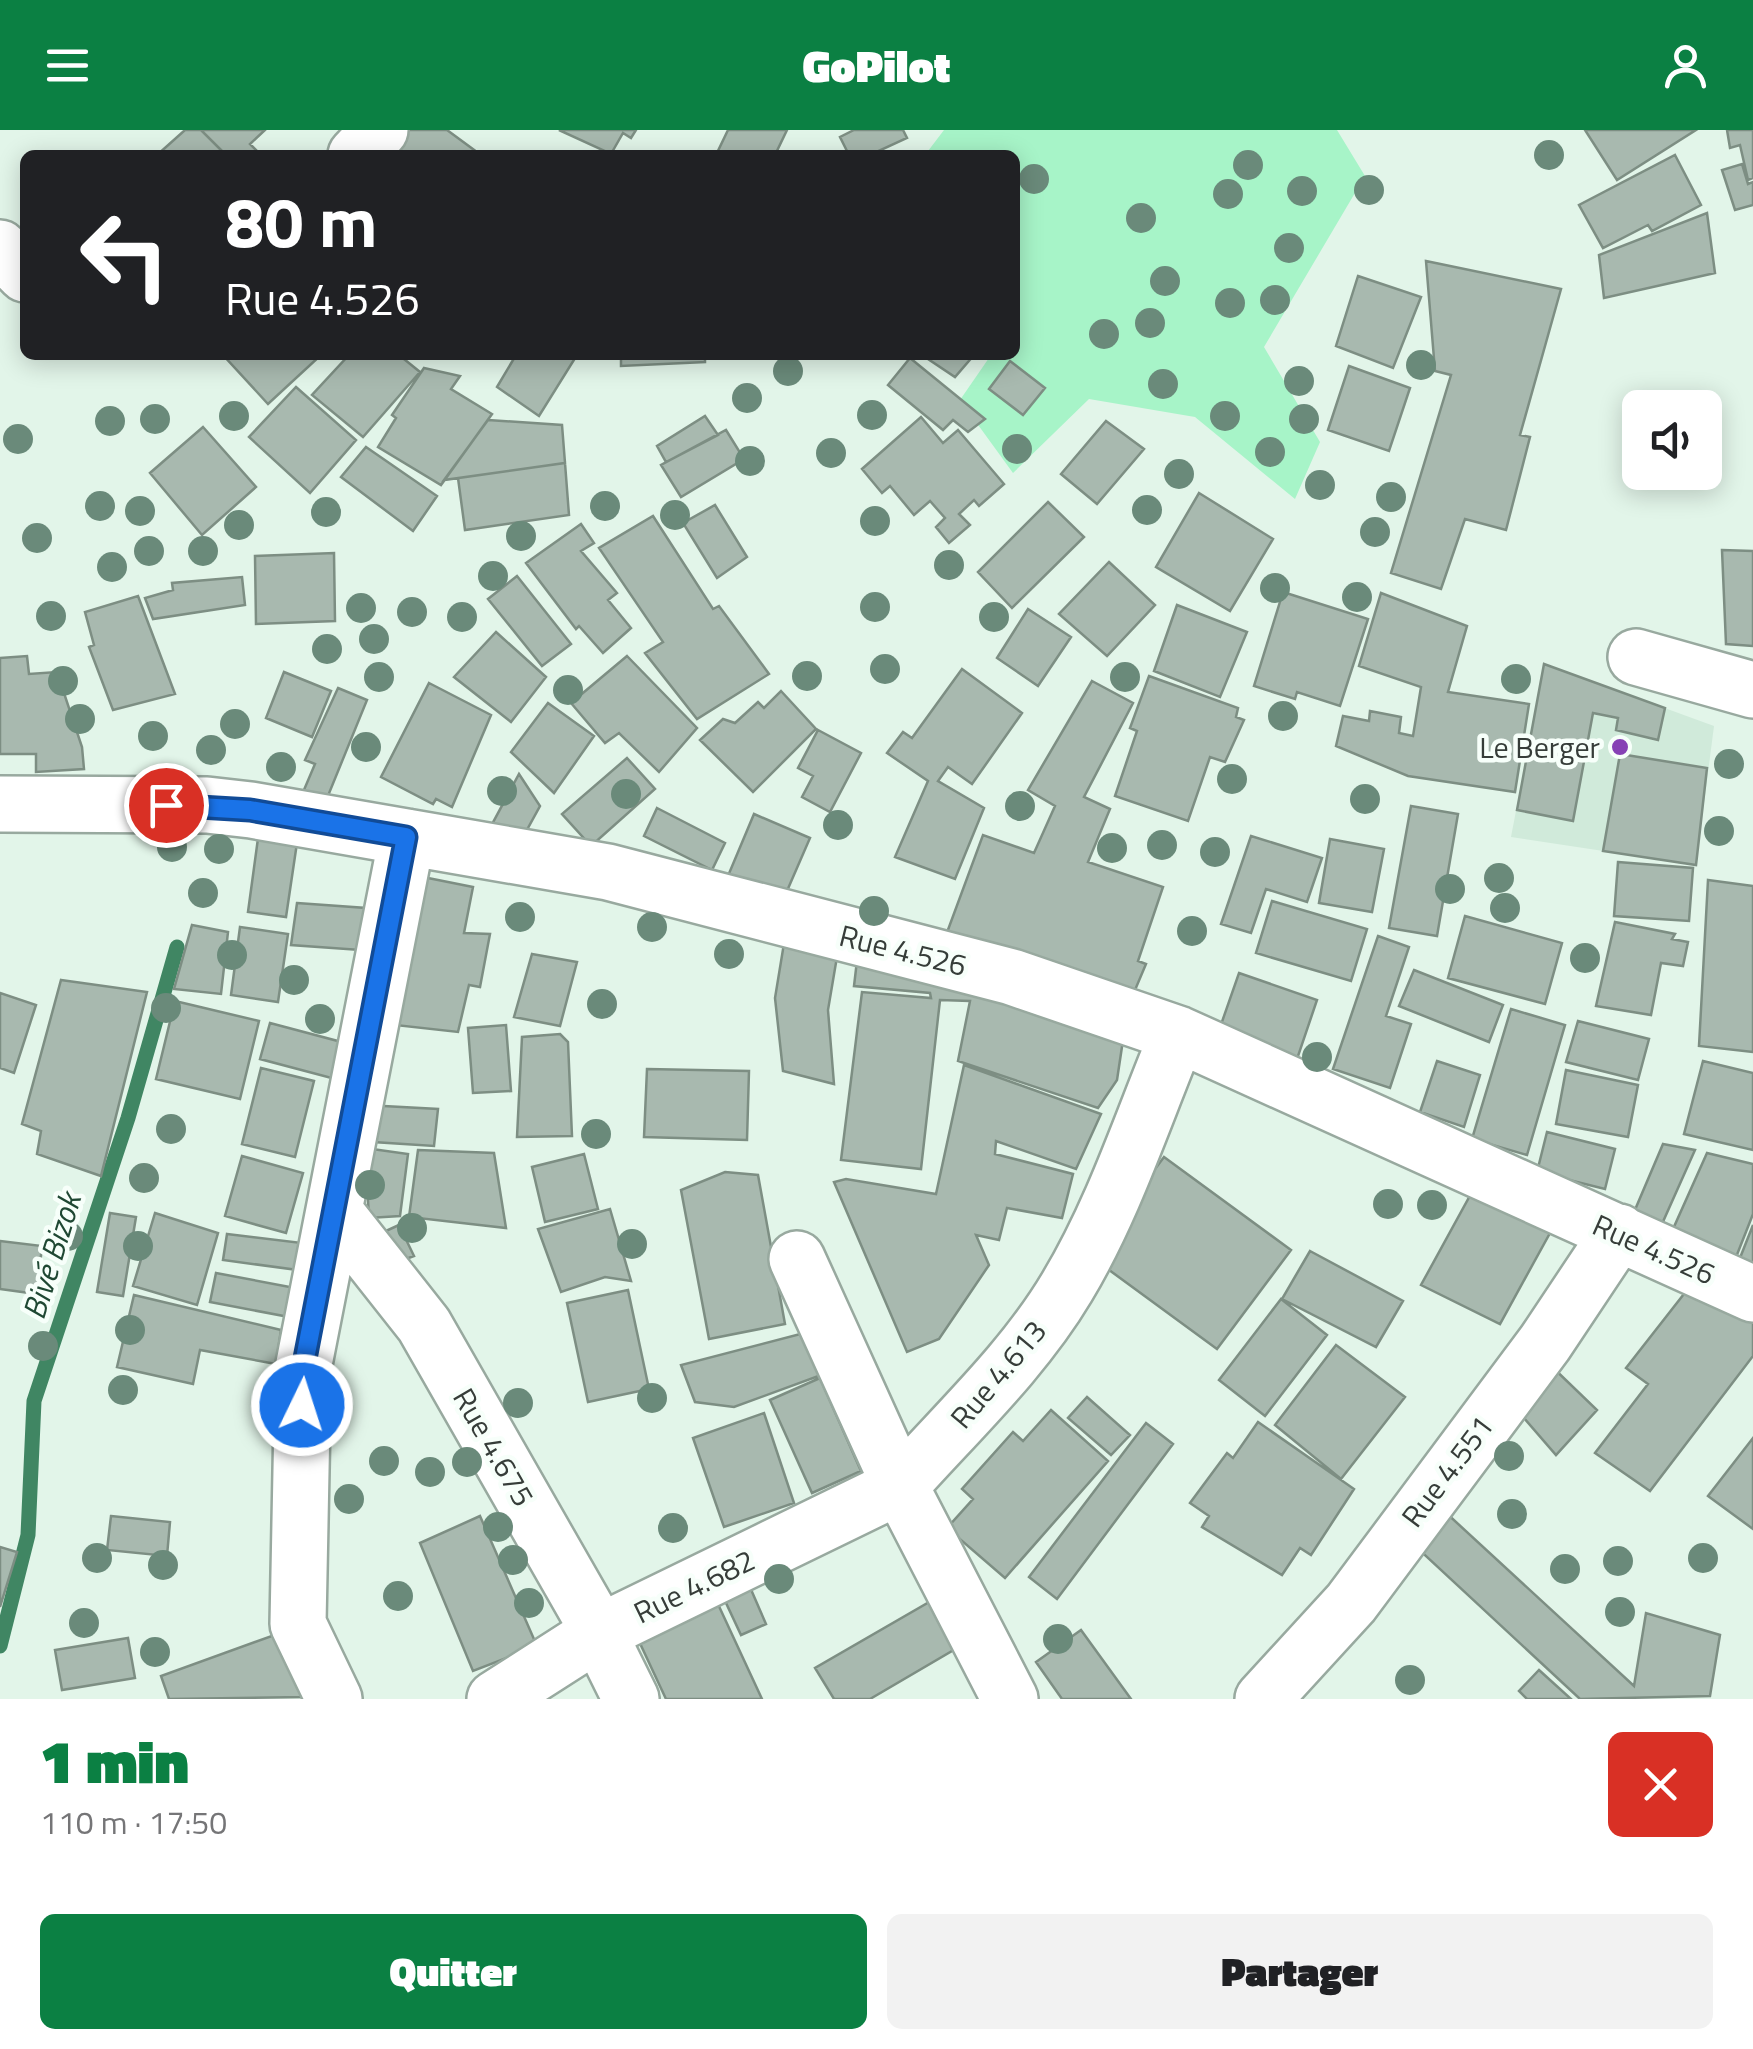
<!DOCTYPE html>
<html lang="fr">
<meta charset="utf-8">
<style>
body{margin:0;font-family:"Titillium Web",sans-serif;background:#f2f2f2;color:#202124;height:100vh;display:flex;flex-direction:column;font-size:38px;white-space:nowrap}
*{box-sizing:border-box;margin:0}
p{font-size:32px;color:#757577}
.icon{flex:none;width:55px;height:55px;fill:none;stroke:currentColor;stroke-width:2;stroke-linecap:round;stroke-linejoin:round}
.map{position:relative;height:1569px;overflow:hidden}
.panel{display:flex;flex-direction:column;background:#fff;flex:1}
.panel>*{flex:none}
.guide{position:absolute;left:20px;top:20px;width:1000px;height:210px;border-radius:15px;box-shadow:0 5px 25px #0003;background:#202124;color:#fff;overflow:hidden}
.buttons{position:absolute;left:1622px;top:260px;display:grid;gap:20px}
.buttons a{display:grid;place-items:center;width:100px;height:100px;border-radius:15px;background:#fff;box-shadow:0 5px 25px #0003;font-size:50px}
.pin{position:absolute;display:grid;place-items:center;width:85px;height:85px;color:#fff;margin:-42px;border:5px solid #fff;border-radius:50%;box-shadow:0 2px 10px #0007}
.me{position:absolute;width:110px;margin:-55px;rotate:4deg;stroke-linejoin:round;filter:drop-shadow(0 0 8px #0008)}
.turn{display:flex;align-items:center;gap:35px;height:210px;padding:0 40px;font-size:45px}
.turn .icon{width:130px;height:130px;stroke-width:2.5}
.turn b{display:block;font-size:70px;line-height:85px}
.round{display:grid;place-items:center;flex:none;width:105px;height:105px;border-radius:15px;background:#f2f2f2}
.headline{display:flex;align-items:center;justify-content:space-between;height:170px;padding:0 40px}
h1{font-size:60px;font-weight:800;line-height:75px;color:#0b8043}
.button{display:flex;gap:20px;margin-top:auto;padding:20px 40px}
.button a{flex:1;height:115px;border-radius:15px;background:#0b8043;color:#fff;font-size:40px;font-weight:800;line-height:115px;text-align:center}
.button a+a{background:#f2f2f2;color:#202124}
header{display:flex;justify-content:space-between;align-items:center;height:130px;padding:0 40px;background:#0b8043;color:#fff;font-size:45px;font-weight:800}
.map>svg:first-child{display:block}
.built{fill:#d0eada}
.green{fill:#a7f4c8}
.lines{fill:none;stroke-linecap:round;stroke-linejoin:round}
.stream{stroke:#408663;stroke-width:15}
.building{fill:#a8b9af;stroke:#7d8e83;stroke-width:2.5}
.minor-casing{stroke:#98a99f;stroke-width:60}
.minor{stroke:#fff;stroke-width:55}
.tree{fill:#6a8a7a}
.route-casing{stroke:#114b97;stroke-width:25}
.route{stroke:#1a73e8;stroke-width:18}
.poi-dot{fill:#8641b5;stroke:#f7fffa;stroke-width:4}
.labels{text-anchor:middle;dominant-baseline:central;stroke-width:9;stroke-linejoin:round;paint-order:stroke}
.poi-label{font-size:30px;fill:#363d39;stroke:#f7fffa;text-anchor:end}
.street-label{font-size:30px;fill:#363d39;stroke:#f7fffa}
.water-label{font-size:32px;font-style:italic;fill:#1f4833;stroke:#f7fffa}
</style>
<header><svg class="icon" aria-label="menu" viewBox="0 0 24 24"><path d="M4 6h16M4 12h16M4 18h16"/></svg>GoPilot<svg class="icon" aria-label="person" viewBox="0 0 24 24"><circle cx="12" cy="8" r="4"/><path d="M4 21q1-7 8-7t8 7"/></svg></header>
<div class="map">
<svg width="1753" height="1569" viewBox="0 0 1753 1569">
<rect width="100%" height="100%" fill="#e2f5e9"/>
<!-- built -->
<path class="built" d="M1544,534l170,62 -18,139 -185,-28z"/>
<!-- green -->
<path class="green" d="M944,0h393l28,46 -101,171 56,95 -25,57 -100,-82 -106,-18 -76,74 -53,-73 31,-45h24v-200h-90z"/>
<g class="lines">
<!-- stream -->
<path class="stream" d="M0,1516l28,-111 6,-134 94,-283 49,-171"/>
</g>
<!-- building -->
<path class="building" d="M185,0h16l25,25h-69z
M201,0h64l-15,14 11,11h-35z
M401,0h46l34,25h-98z
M559,0h77l-5,8 -8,-5 -12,21z
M728,0h59l-12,25h-59z
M854,0h49l4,8 -37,17h-21l-9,-18z
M1585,0h111l-79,50z
M1727,0h26v48l-5,2 -8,-35 -10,3z
M1675,25l26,50 -49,26 -4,-6 -45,23 -24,-43z
M1742,34l6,20 5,-2v23l-18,5 -13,-40z
M1707,83l8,60 -111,25 -5,-43z
M1426,131l135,28 -41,146 10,2 -24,93 -41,-11 -24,70 -50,-16 60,-198 -16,-4z
M1358,146l63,21 -28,71 -57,-22z
M223,225h98l-53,49z
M349,225h50l21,17 -57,65 -51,-42z
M516,225h61l-38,61 -42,-29z
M621,225h84v7l-84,4z
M922,225h52l-19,22z
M910,228l75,61 -17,13 -15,-12 -10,10 -55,-45z
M1010,231l35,27 -22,27 -34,-26z
M1349,236l61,22 -21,63 -61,-21z
M424,238l36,8 -9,13 41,25 -51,71 -63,-38 18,-29 -4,-3z
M296,257l60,53 -46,53 -61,-56z
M705,286l13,19 -52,27 -9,-16z
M921,287l22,26 15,-13 46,54 -25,22 -5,-6 -15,14 11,11 -21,18 -13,-16 9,-9 -15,-17 -16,14 -24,-29 -8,7 -20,-24z
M488,290l74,5 3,38 -121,17z
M1106,291l38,28 -47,55 -36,-30z
M203,297l53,60 -54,48 -52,-62z
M726,300l18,29 -63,38 -20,-32z
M366,317l71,49 -24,35 -72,-54z
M565,333l4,52 -104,15 -7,-52z
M1199,363l74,46 -43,72 -74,-44z
M1048,372l36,35 -72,71 -34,-36z
M715,375l32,52 -30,21 -34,-55z
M653,386l60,93 6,-3 50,68 -72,45 -52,-66 18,-11 -64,-94z
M581,394l13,19 -13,8 36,42 -9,7 23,28 -28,25 -24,-27 -3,3 -50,-66z
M1722,420l31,1v95l-27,-2z
M334,423l1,68 -79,3 -1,-68z
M1109,432l46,43 -48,51 -48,-42z
M517,446l54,68 -29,22 -54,-67z
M242,447l3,28 -92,14 -8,-21 28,-8 -1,-7z
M1283,462l85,27 -28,87 -43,-14 -2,7 -41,-13z
M1381,463l86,33 -19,66 81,12 -14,88 -107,-16 -72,-30 7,-30 26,5 1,-10 31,6 -2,16 14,3 8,-49 -62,-21z
M138,466l37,98 -62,16 -24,-63 5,-2 -9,-33z
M1177,475l70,27 -27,65 -66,-26z
M1028,479l43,28 -33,49 -41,-28z
M496,502l50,45 -35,45 -57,-45z
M27,526l2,18 28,-2 25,75 2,22 -48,3v-18h-36v-96z
M627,526l70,72 -38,44 -40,-39 -14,10 -34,-40z
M1544,534l121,44 -7,32 -42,-10 2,-12 -25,-5 -20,108 -56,-11z
M962,539l60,44 -50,71 -24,-17 -10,14 46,27 -29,71 -60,-22 33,-76 -41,-28 16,-21 9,6z
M284,542l47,19 -19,46 -46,-19z
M1149,546l89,32 -2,9 8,3 -19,42 -15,-5 -22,64 -73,-25 22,-65 -7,-3z
M1092,551l41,22 -49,94 26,12 -22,53 75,25 -25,74 8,3 -19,45 -185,-63 41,-111 51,18 21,-47 -27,-16z
M429,553l62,32 -39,92 -16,-8 -3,5 -52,-27z
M338,558l29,12 -46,113 -23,-9 17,-40 -10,-4z
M781,561l35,38 -63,63 -53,-52 23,-21 12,4 23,-21 6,6z
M548,573l46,33 -40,57 -43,-41z
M818,600l43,23 -31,59 -28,-15 11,-21 -15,-8z
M1620,624l87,14 -11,97 -93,-14z
M627,628l28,31 -64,57 -29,-32z
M519,644l21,32 -28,51 -29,-16z
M1411,676l47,8 -21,122 -48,-8z
M657,678l68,35 -13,27 -68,-34z
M754,684l56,24 -30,69 -55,-24z
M259,701l39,5 -12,81 -38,-5z
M1251,706l71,22 -15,44 -41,-13 -15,44 -30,-9z
M1330,709l54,10 -12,63 -53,-9z
M1618,732l75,6 -4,53 -75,-5z
M418,746l55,11 -9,46 26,1 -10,53 -11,-2 -11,47 -72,-8z
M1708,750l45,6v166l-54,-6z
M1272,771l95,28 -16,52 -95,-28z
M297,773l83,6 -6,42 -83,-6z
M1465,786l97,27 -17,61 -97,-26z
M1615,792l60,12 -3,5 16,3 -5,24 -22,-3 -10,52 -55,-9z
M192,795l36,7 -7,62 -47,-5z
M787,795l53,14 -12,71 6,74 -51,-13 -8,-73z
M240,797l48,7 -10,68 -47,-7z
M1378,806l31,11 -23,69 25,8 -21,64 -57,-19z
M858,822l265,88 -6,40 -19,28 -140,-47 12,-60 -30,-1 -19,169 -80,-9 21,-168 69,6 -1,-5 -76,-7z
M532,824l45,8 -17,64 -46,-9z
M1414,840l89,35 -14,37 -90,-36z
M1239,843l78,27 -22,65 -79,-26z
M61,850l86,12 -46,184 -64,-22 4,-23 -19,-7z
M0,863l36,12 -22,68 -14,-5z
M175,871l84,20 -19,78 -84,-20z
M1511,879l54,16 -38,130 -55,-16z
M1578,891l71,18 -11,41 -72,-18z
M270,893l79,21 -10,36 -79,-21z
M506,895l5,66 -38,2 -5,-65z
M560,904l8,8 4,94 -55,1 5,-100z
M1437,931l43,14 -16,52 -44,-15z
M1703,931l50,12v77l-69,-16z
M964,935l137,49 -25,55 -80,-28 -1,13 78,20 -11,44 -55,-10 -8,32 -23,-5 13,30 -50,74 -32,13 -73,-170 12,-3 90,15z
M261,938l53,13 -19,76 -53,-13z
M647,939l102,2 -2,69 -103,-3z
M1566,940l72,15 -10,52 -72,-13z
M365,975l73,4 -4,37 -76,-5z
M1547,1002l68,17 -10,40 -68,-17z
M1663,1014l32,6 -33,74 11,5 34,-76 46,11v50l-26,66 -101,-49z
M365,1018l43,6 -8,62 -31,2z
M418,1020l76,3 12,75 -97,-11z
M584,1024l14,55 -53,13 -13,-55z
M242,1026l61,17 -17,60 -61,-17z
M1164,1027l127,93 -74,99 -127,-93z
M725,1042l33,3 27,149 -76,15 -28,-149z
M1472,1062l78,41 -50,91 -79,-39z
M610,1079l21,72 -26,-4 -44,15 -23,-63z
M110,1083l26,4 -13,79 -26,-4z
M155,1083l63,20 -21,72 -64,-19z
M399,1095l15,31 -16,6 -21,-27z
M1753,1095v43l-15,-5z
M227,1104l75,9 -4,27 -75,-10z
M0,1111l42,5 -5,48 -37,-5z
M1310,1121l93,50 -27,46 -94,-48z
M216,1143l79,15 -6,29 -79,-15z
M1698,1146l55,43v37l-103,135 -55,-38 53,-69 -22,-16z
M628,1160l21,99 -61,13 -21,-99z
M134,1165l147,35 -5,34 -76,-14 -7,34 -76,-17z
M1281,1169l46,36 -62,81 -46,-36z
M808,1202l16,42 -90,33 -39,-5 -14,-37z
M1336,1215l69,52 -64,82 -66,-54z
M1544,1229l53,51 -41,45 -32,-37 9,-12 -11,-15z
M820,1248l41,93 -49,22 -42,-93z
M1087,1267l43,38 -19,20 -43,-37z
M1051,1280l57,51 -103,117 -58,-50 26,-29 -11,-10 51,-57 10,9z
M764,1283l30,90 -70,24 -31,-89z
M1258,1292l96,67 -43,66 -11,-7 -18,27 -80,-48 7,-11 -19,-13 37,-50 6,5z
M1146,1293l27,21 -116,155 -28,-22z
M1753,1308v91l-45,-33z
M1443,1380l191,176 12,-73 74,22 -10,61 -130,3 -166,-154z
M111,1386l59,6 -3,34 -60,-6z
M480,1386l57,130 -64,25 -53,-128z
M0,1417l17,5 -17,55z
M746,1448l20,46 -25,11 -21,-45z
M931,1471l26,47 -87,51h-36l-19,-31z
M717,1472l45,97h-96l-28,-60z
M1081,1500l50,69h-69l-26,-37z
M280,1503l23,64 -134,2 -8,-23z
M128,1508l7,40 -73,12 -7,-40z
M1539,1540l32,29h-44l-8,-8z"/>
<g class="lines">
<defs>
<path id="minor" d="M356,25l24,-25
M0,118l25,26
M1636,527l117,33
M0,674l207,1 44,5 357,62 404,105 166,57 575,260
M334,1081l90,114 164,287 43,87
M334,1569l-36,-75 5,-255 104,-532
M495,1569l103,-66 302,-147 -103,-227
M1010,1569l-110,-213c57,-64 123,-125 167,-199 47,-78 76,-169 111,-253
M1263,1569l88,-96 194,-260 74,-111"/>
</defs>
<!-- minor casing -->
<use href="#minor" class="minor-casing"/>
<!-- minor -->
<use href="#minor" class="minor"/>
</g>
<!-- trees -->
<g class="tree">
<circle cx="1549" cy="25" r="15"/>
<circle cx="1248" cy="35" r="15"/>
<circle cx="1034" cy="49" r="15"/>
<circle cx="1369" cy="60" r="15"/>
<circle cx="1302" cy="61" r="15"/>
<circle cx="1228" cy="64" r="15"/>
<circle cx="1141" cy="88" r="15"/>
<circle cx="1289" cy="118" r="15"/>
<circle cx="1165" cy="151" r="15"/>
<circle cx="1275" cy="170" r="15"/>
<circle cx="1230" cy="173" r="15"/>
<circle cx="1150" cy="193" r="15"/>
<circle cx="1104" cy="204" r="15"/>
<circle cx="1421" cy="235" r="15"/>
<circle cx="788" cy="241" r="15"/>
<circle cx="1299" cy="251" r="15"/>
<circle cx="1163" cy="254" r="15"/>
<circle cx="747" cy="268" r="15"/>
<circle cx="872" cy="285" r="15"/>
<circle cx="234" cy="286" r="15"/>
<circle cx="1225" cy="286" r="15"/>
<circle cx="155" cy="289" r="15"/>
<circle cx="1304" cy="289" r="15"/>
<circle cx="110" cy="291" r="15"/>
<circle cx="18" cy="309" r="15"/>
<circle cx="1017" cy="319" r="15"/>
<circle cx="1270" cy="322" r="15"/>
<circle cx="831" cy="323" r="15"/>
<circle cx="750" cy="331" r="15"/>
<circle cx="1179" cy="344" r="15"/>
<circle cx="1320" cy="355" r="15"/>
<circle cx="1391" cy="367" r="15"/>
<circle cx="100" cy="376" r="15"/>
<circle cx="605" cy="376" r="15"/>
<circle cx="1147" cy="380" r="15"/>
<circle cx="140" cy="381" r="15"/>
<circle cx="326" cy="382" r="15"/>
<circle cx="675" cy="385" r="15"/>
<circle cx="875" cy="391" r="15"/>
<circle cx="239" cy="395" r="15"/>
<circle cx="1375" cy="402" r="15"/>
<circle cx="521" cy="406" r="15"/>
<circle cx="37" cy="408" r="15"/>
<circle cx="149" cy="421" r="15"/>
<circle cx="203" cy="421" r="15"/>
<circle cx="949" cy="435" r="15"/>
<circle cx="112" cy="437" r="15"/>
<circle cx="493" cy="446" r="15"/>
<circle cx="1275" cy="458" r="15"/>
<circle cx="1357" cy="467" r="15"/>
<circle cx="875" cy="477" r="15"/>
<circle cx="361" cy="478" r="15"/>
<circle cx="412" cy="482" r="15"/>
<circle cx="51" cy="486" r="15"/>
<circle cx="462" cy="487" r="15"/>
<circle cx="994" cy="487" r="15"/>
<circle cx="374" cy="509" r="15"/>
<circle cx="327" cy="519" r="15"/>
<circle cx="885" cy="539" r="15"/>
<circle cx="807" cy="546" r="15"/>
<circle cx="379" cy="547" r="15"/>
<circle cx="1125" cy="547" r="15"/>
<circle cx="1516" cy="549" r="15"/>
<circle cx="63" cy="551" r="15"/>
<circle cx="568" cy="560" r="15"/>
<circle cx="1283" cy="586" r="15"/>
<circle cx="80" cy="589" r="15"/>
<circle cx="235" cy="594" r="15"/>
<circle cx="153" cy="606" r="15"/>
<circle cx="366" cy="617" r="15"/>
<circle cx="211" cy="620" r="15"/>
<circle cx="1729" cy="634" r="15"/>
<circle cx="281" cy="637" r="15"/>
<circle cx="1232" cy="649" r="15"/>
<circle cx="502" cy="661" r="15"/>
<circle cx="626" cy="664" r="15"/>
<circle cx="1365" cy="669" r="15"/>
<circle cx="1020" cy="676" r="15"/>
<circle cx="838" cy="695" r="15"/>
<circle cx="1719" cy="701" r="15"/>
<circle cx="1162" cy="715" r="15"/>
<circle cx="172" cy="717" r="15"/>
<circle cx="1112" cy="718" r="15"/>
<circle cx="219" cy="719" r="15"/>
<circle cx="1215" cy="722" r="15"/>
<circle cx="1499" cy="748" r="15"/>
<circle cx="1450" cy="759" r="15"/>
<circle cx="203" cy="763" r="15"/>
<circle cx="1505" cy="778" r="15"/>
<circle cx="874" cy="781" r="15"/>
<circle cx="520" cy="787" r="15"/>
<circle cx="652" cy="797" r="15"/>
<circle cx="1192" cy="801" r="15"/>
<circle cx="729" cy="824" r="15"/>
<circle cx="232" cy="825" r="15"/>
<circle cx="1585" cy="828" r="15"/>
<circle cx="294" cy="850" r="15"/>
<circle cx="602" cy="874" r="15"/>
<circle cx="166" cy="878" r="15"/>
<circle cx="320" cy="889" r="15"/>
<circle cx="1317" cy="927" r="15"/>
<circle cx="171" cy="999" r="15"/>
<circle cx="596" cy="1004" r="15"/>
<circle cx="144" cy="1048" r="15"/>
<circle cx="370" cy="1055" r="15"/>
<circle cx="1388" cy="1074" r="15"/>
<circle cx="1432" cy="1075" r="15"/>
<circle cx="412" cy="1098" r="15"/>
<circle cx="68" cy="1106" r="15"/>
<circle cx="632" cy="1114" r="15"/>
<circle cx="138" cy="1116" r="15"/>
<circle cx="130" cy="1200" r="15"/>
<circle cx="43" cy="1216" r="15"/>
<circle cx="123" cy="1260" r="15"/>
<circle cx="652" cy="1268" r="15"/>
<circle cx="518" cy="1273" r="15"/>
<circle cx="1509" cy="1326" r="15"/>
<circle cx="384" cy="1331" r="15"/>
<circle cx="467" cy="1332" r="15"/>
<circle cx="430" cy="1342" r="15"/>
<circle cx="349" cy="1369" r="15"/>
<circle cx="1512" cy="1384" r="15"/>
<circle cx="498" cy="1397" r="15"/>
<circle cx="673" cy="1398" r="15"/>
<circle cx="97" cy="1428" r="15"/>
<circle cx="1703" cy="1428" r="15"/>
<circle cx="513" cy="1430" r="15"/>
<circle cx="1618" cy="1431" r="15"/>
<circle cx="163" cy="1435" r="15"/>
<circle cx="1565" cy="1439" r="15"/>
<circle cx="779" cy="1449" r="15"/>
<circle cx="398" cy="1466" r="15"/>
<circle cx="529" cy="1473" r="15"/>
<circle cx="1620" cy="1482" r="15"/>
<circle cx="84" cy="1493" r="15"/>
<circle cx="1058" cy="1509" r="15"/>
<circle cx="155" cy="1522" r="15"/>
<circle cx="1410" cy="1550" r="15"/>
</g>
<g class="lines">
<defs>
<path id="route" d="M166,675l84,5 156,27 -103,532 -1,36"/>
</defs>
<!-- route casing -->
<use href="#route" class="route-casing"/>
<!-- route -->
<use href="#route" class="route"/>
</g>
<!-- markers -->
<circle class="poi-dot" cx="1620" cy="617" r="10"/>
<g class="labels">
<!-- poi labels -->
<g class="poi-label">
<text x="1600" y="617">Le Berger</text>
</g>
<!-- street labels -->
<g class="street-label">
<text transform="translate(903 820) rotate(14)">Rue 4.526</text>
<text transform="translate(1654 1119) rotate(24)">Rue 4.526</text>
<text transform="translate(998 1244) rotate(-50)">Rue 4.613</text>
<text transform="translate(494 1317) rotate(60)">Rue 4.675</text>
<text transform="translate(1447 1341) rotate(-53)">Rue 4.551</text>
<text transform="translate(694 1456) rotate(-26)">Rue 4.682</text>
</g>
<!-- water labels -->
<g class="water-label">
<text transform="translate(51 1126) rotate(-73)">Bivé Bizok</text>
</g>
</g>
</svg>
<div class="buttons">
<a><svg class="icon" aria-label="sound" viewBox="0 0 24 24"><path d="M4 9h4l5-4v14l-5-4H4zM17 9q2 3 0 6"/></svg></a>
</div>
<div class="pin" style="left:166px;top:675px;background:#d93025"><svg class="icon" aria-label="arrive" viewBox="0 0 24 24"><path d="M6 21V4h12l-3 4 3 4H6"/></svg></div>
<svg class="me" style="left:302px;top:1275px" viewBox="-20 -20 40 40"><circle r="17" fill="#1a73e8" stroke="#fff" stroke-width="3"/><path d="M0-11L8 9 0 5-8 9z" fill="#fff"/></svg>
<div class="guide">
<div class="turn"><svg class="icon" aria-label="left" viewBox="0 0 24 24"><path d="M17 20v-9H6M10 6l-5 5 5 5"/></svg><div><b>80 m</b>Rue 4.526</div></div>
</div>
</div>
<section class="panel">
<div class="headline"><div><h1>1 min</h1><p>110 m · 17:50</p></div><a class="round" style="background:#d93025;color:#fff"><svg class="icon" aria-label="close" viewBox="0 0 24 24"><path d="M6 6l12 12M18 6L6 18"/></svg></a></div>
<div class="button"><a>Quitter</a><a>Partager</a></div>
</section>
